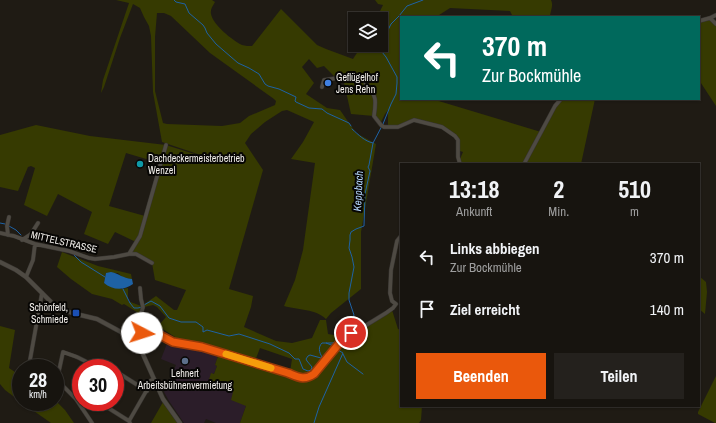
<!DOCTYPE html>
<html lang="de">
<meta charset="utf-8">
<style>
body{margin:0;font-family:"Archivo Narrow",sans-serif;background:#24211d;color:#f1f3f6;height:100vh;display:flex;flex-direction:column;font-size:15px;white-space:nowrap}
*{box-sizing:border-box;margin:0}
p{font-size:13px;color:#9e9e9e}
.icon{flex:none;width:22px;height:22px;fill:none;stroke:currentColor;stroke-width:2;stroke-linecap:round;stroke-linejoin:round}
.map{position:relative;flex:1;overflow:hidden}
.side{position:absolute;left:400px;top:163px;width:300px;height:244px;display:flex;flex-direction:column;background:#17140f;border-radius:0px;box-shadow:0 1px 3px #0004,0 0 0 1px #36332f}
.side>*{flex:none}
.guide{position:absolute;left:400px;top:16px;width:300px;height:84px;border-radius:0px;box-shadow:0 1px 3px #0004,0 0 0 1px #36332f;background:#00695c;color:#fff;overflow:hidden}
.fabs{position:absolute;left:348px;top:12px;display:grid;gap:8px}
.fabs a{display:grid;place-items:center;width:40px;height:40px;border-radius:0px;background:#17140f;box-shadow:0 1px 3px #0004,0 0 0 1px #36332f;font-size:20px}
.speed{position:absolute;left:12px;top:359px;display:flex;gap:8px;font-size:20px;font-weight:700;text-align:center}
.speed>*{display:grid;place-content:center;width:52px;height:52px;border-radius:50%;background:#17140f;box-shadow:0 1px 3px #0004,0 0 0 1px #36332f;line-height:1}
.speed small{font-size:10px;font-weight:400}
.speed .limit{border:6px solid #d22;background:#fff;color:#111}
.pin{position:absolute;display:grid;place-items:center;width:34px;height:34px;color:#fff;margin:-17px;border:2px solid #fff;border-radius:50%;box-shadow:0 1px 4px #0007}
.me{position:absolute;width:44px;margin:-22px;rotate:95deg;stroke-linejoin:round;filter:drop-shadow(0 0 3px #0008)}
.turn{display:flex;align-items:center;gap:14px;height:84px;padding:0 16px;font-size:18px}
.turn .icon{width:52px;height:52px;stroke-width:2.5}
.turn b{display:block;font-size:28px;line-height:34px}
.eta{display:flex;justify-content:space-evenly;align-items:center;height:68px;text-align:center}
.eta b{font-size:24px;font-weight:700;line-height:28px}
.cta{display:flex;gap:8px;margin-top:auto;padding:8px 16px}
.cta a{flex:1;height:46px;border-radius:0px;background:#ea580c;color:#fff;font-size:16px;font-weight:700;line-height:46px;text-align:center}
.cta a+a{background:#24211d;color:#f1f3f6}
ul{padding:0;list-style:none}
li{display:flex;align-items:center;gap:12px;height:52px;padding:0 16px}
li div{flex:1}
li b{display:block;font-size:15px}
li em{font-style:normal}
.map>svg:first-child{display:block}
.commercial{fill:#2b1d29}
.green{fill:#363a01;fill-rule:evenodd}
.water{fill:#1e62a5}
.lines{fill:none;stroke-linecap:round;stroke-linejoin:round}
.stream{stroke:#1e62a5;stroke-width:1}
.minor-casing{stroke:#373430;stroke-width:4.5}
.tertiary-casing{stroke:#373430;stroke-width:5}
.minor{stroke:#4e4a43;stroke-width:3.5}
.tertiary{stroke:#4e4a43;stroke-width:4}
.route-casing{stroke:#983908;stroke-width:10}
.route{stroke:#ea580c;stroke-width:7}
.slow{stroke:#f59e0b;stroke-width:7}
.shop-dot{fill:#3f7fe0;stroke:#070604;stroke-width:1.5}
.culture-dot{fill:#0f9aa8;stroke:#070604;stroke-width:1.5}
.transit-dot{fill:#1a4fb4;stroke:#070604;stroke-width:1.5}
.service-dot{fill:#5c6f8a;stroke:#070604;stroke-width:1.5}
.labels{text-anchor:middle;dominant-baseline:central;stroke-width:4;stroke-linejoin:round;paint-order:stroke}
.poi-label{font-size:10px;fill:#f1eeea;stroke:#070604;text-anchor:start}
.street-label{font-size:10px;fill:#f1eeea;stroke:#070604}
.water-label{font-size:11px;font-style:italic;fill:#b2d3f8;stroke:#070604}
</style>
<div class="map">
<svg width="716" height="423" viewBox="0 0 716 423">
<rect width="100%" height="100%" fill="#1f1b14"/>
<!-- commercial -->
<path class="commercial" d="M168,341l10,4 17,2 25,7 -2,2 -3,9 2,1 -3,8 -2,-1 22,19 12,14 -6,17h-24l-10,-4 -2,4h-20l-15,-22 -5,-9 12,-27 -15,-6z"/>
<!-- green -->
<path class="green" d="M116,0h96l3,2c-2,4 -5,7 -4,12 2,11 21,26 31,31 3,1 7,1 10,1l29,-37 36,36 9,4 27,10 9,-14h19v-26h-5l7,-14 -5,-1 -3,-4h176c3,6 -1,11 -1,17h-37l-3,-6 -60,-3 -14,9h-35v82h31l109,33 20,-33h34l-14,65h-121v-5l3,-7 -6,-2 1,-10 -16,-13 -28,-7 -16,7h-10v-17l-3,4 -5,10 -6,-8 -23,-2 -8,-36h-7l-12,-12 -7,2 -8,-9 -7,8 12,16 -8,11 21,14 13,2 16,23 20,11 -15,88v57l-30,24 -5,6c-10,-10 -28,-9 -42,-13l11,-26 8,-30 12,-87 -24,-4 12,-17 11,-20 -27,-12 -5,1 -17,11 -14,12 -6,9 18,27 -34,119 24,7 -2,11 -7,20 32,14 16,2 20,-5 8,-18h6l2,14 12,2 4,4 9,-6 15,-8 24,-16 6,19 3,1v76h21l-1,14 -2,3h-179l6,-17 -15,-6 2,-8 -25,-9 3,-10 3,1 3,-8 -2,-1 3,-9 2,-2c21,6 42,11 63,18 9,3 16,11 26,6l-19,-6 2,-13 -32,-11 -5,13 -56,-16 -21,-3 -5,-2 2,-3 -17,-11 8,-9 -9,-10 -4,-2 -9,2 -1,-2 13,-9 18,14h3l9,-20 -31,-10 -3,-17 -16,-9h-7l7,-12 -21,-10 -7,12 -24,-10 8,-22 -34,-18 -11,22 -23,-11 11,-37 -4,-2 -3,1 -10,24 -18,-4v-52l36,-10 54,11 76,9 73,23 -77,-26 -9,-50 -2,-56 -2,-10 -5,-9 -4,-9 -7,-4 -13,34 -16,49 -3,6 2,-13 26,-77zM157,13h7l7,3 39,37 64,46 2,2 -1,4 -26,11 -9,7 -18,3 -55,-2 -4,-1 -8,-32v-54zM126,153l27,8h8l-16,55 -36,-10z
M708,20l5,2 3,3v81l-17,-26v-58z
M62,252l36,14 33,8 1,5 -9,-1 -5,-5h-12l-2,10 17,6 7,-1v13l13,5 1,2 -2,6 -16,-10 -2,1 -10,-6 -20,-5 -21,-15 -14,-12z
M699,276l7,6 1,10 -2,22 -6,-5z
M0,326l15,4 -6,38 12,8v26l-16,-12 -5,-6z
M716,376v47h-1l-17,-9v-2z
M55,400l10,10 9,13h-23l-30,-21h34z
M163,402l8,12 7,9h-27z"/>
<!-- water -->
<path class="water" d="M111,272c9,2 11,6 21,7l1,5c-9,7 -21,6 -29,-1l2,-10z"/>
<g class="lines">
<!-- stream -->
<path class="stream" d="M174,0l2,2 9,2 4,9 14,12 2,3 2,5 9,11 22,19 11,5 10,6 6,10 3,2 11,3 17,8 -1,4 1,1 13,6 13,1 5,4 22,10 2,3
M381,37l7,-7 3,-6 8,-8 8,-10 16,-6
M352,129c7,6 12,12 21,14
M0,223l5,1
M9,226l7,4 5,5
M34,235c19,1 20,-4 33,14
M74,255l7,7 24,15
M123,289l7,14 4,5h4l4,-1
M144,305l7,-4 9,5 9,12 12,4h15l7,5v5l4,-2 22,6 10,-2 31,10 19,9 6,6h4l4,10 5,2 3,-1 1,-3 -5,-6 -1,-2 2,-3 2,-1 11,3 1,-1c-3,-5 -4,-10 0,-14h4
M341,333l7,-4 3,-6 3,-8 -5,-15v-7l5,-26 -2,-10 -3,-9 1,-8v-5l1,-3 5,-3 8,-3 1,-32 5,-23 -2,-4 1,-2 4,-22 10,-19 8,-20 5,-10 1,-11v-6l-11,-20 -4,-5 -2,-7
M334,346l-8,-3h7l2,-1 2,-5
M343,354l4,8 16,12
M314,423l5,-16 24,-54 -5,-3"/>
<defs>
<path id="minor" d="M710,18l6,6
M699,21l11,-3 6,-3
M322,87l2,-7 34,-5c4,2 6,6 9,10 10,12 9,16 7,31l7,9 3,2h14l16,-7 28,7 13,9 3,4v17l2,7
M524,164l31,-58 6,-7
M0,233l14,3 21,8 34,7 20,7 6,1 19,-2 15,-3 11,-18 26,-91
M8,235l-1,-9 2,-9
M22,240l9,-6 7,-11
M129,254h7l16,9
M26,277l7,-17 2,-16
M140,288l1,11 2,8 -3,11 3,7 -1,8
M396,304l-4,-3 -2,-8 1,-23 6,-29 4,-5
M135,341l7,-8 8,-2 11,3 12,8 4,1 25,4 86,26c10,4 16,8 26,0l28,-33 44,-27 7,-5 3,-4
M30,360l12,-67
M115,372h1l-1,2
M120,374l27,17
M76,399l5,-8
M102,402v2l27,17
M92,423l-16,-24 -19,-19 6,-28 14,5 14,7 13,4
M130,423l-1,-2 19,-33 2,-7 4,-2"/>
<path id="tertiary" d="M0,262l16,8 10,7 26,26 7,5 13,5 25,6 24,13 14,9 6,9 22,49 17,24"/>
</defs>
<!-- minor casing -->
<use href="#minor" class="minor-casing"/>
<!-- tertiary casing -->
<use href="#tertiary" class="tertiary-casing"/>
<!-- minor -->
<use href="#minor" class="minor"/>
<!-- tertiary -->
<use href="#tertiary" class="tertiary"/>
</g>
<g class="lines">
<defs>
<path id="route" d="M142,333l4,-2 8,1 19,10 29,5 86,26c10,4 16,8 26,1l28,-34 9,-7"/>
</defs>
<!-- route casing -->
<use href="#route" class="route-casing"/>
<!-- route -->
<use href="#route" class="route"/>
<!-- slow -->
<path class="slow" d="M226,354l45,14"/>
</g>
<!-- markers -->
<circle class="shop-dot" cx="328" cy="83" r="4"/>
<circle class="culture-dot" cx="140" cy="164" r="4"/>
<rect class="transit-dot" x="72" y="309" width="8" height="8" rx="2"/>
<circle class="service-dot" cx="185" cy="361" r="4"/>
<g class="labels">
<!-- poi labels -->
<g class="poi-label">
<text x="336" y="77">Geflügelhof<tspan x="336" dy="12">Jens Rehn</tspan></text>
<text x="148" y="158">Dachdeckermeisterbetrieb<tspan x="148" dy="12">Wenzel</tspan></text>
<text x="68" y="307" text-anchor="end">Schönfeld,<tspan x="68" dy="12">Schmiede</tspan></text>
<text x="185" y="373" text-anchor="middle">Lehnert<tspan x="185" dy="12">Arbeitsbühnenvermietung</tspan></text>
</g>
<!-- street labels -->
<g class="street-label">
<text transform="translate(64 242) rotate(13)">MITTELSTRASSE</text>
</g>
<!-- water labels -->
<g class="water-label">
<text transform="translate(358 191) rotate(-87)">Keppbach</text>
</g>
</g>
</svg>
<div class="fabs">
<a><svg class="icon" aria-label="layers" viewBox="0 0 24 24"><path d="M12 4l9 5-9 5-9-5zM3 14l9 5 9-5"/></svg></a>
</div>
<div class="speed"><div>28<small>km/h</small></div><div class="limit">30</div></div>
<div class="pin" style="left:351px;top:333px;background:#d93025"><svg class="icon" aria-label="arrive" viewBox="0 0 24 24"><path d="M6 21V4h12l-3 4 3 4H6"/></svg></div>
<svg class="me" style="left:142px;top:333px" viewBox="-20 -20 40 40"><circle r="19" fill="#fff"/><path d="M0-13L10 11 0 6-10 11z" fill="#ea580c"/></svg>
<div class="guide">
<div class="turn"><svg class="icon" aria-label="left" viewBox="0 0 24 24"><path d="M17 20v-9H6M10 6l-5 5 5 5"/></svg><div><b>370 m</b>Zur Bockmühle</div></div>
</div>
<section class="side">
<div class="eta">
<div><b>13:18</b><p>Ankunft</p></div>
<div><b>2</b><p>Min.</p></div>
<div><b>510</b><p>m</p></div>
</div>
<ul>
<li><svg class="icon" aria-label="left" viewBox="0 0 24 24"><path d="M17 20v-9H6M10 6l-5 5 5 5"/></svg><div><b>Links abbiegen</b><p>Zur Bockmühle</p></div><em>370 m</em></li>
<li><svg class="icon" aria-label="arrive" viewBox="0 0 24 24"><path d="M6 21V4h12l-3 4 3 4H6"/></svg><div><b>Ziel erreicht</b></div><em>140 m</em></li>
</ul>
<div class="cta"><a>Beenden</a><a>Teilen</a></div>
</section>
</div>
